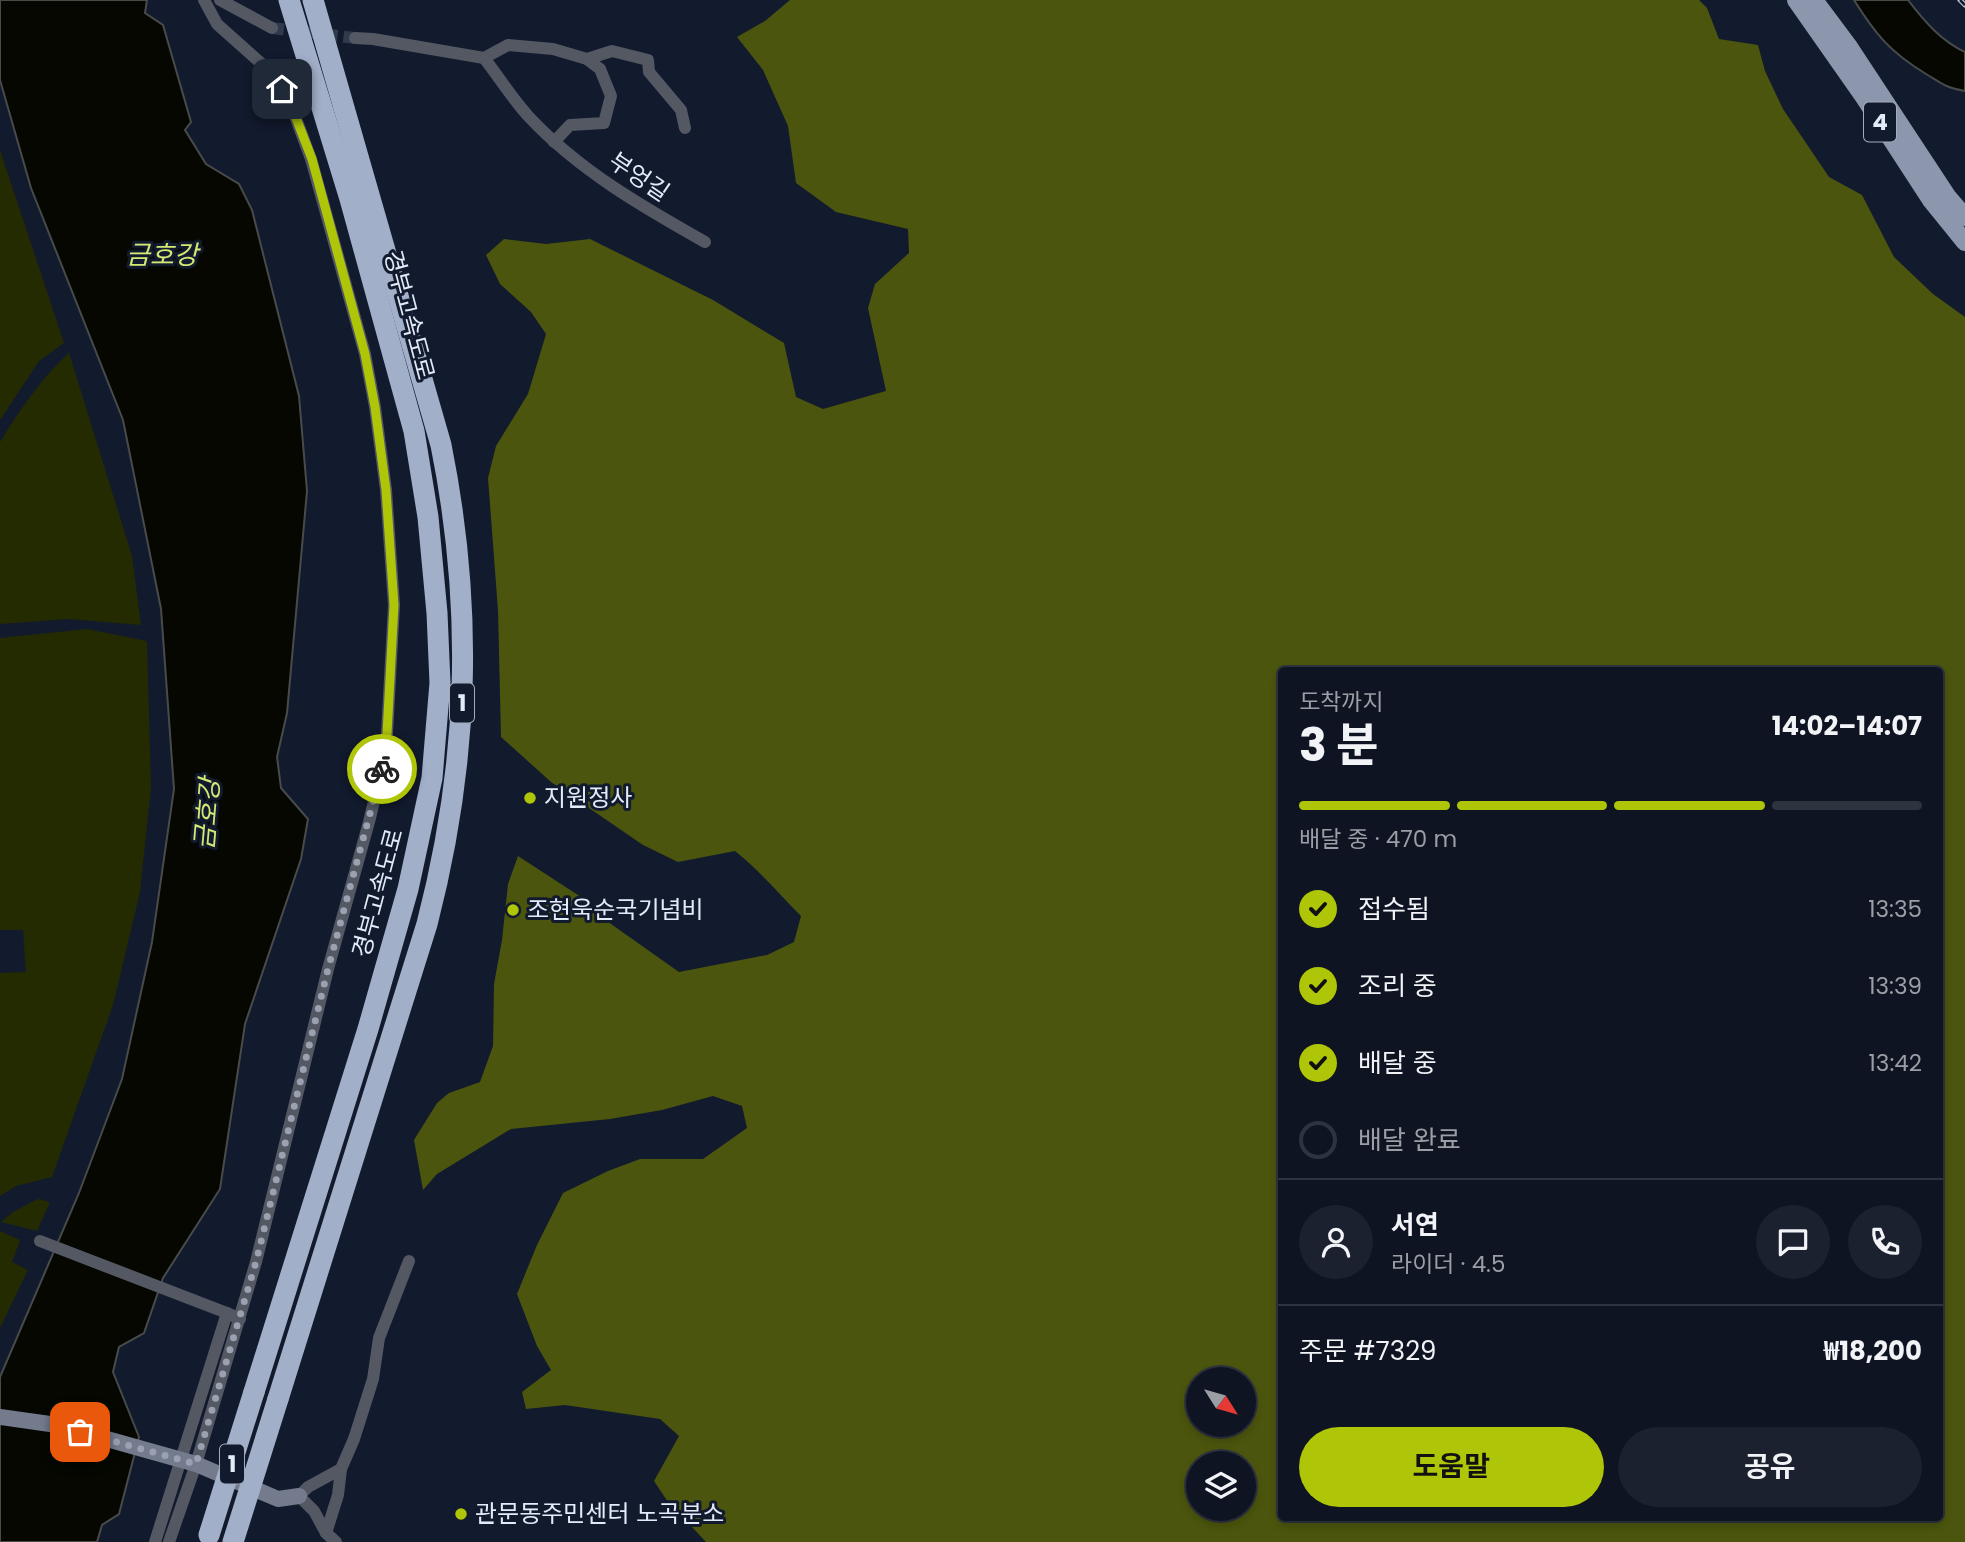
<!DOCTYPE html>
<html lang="ko">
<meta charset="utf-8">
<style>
:root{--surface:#0e1422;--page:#1c212f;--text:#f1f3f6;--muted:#9b9ea5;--line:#2e3340;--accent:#aec508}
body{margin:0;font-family:Poppins,"Noto Sans KR",sans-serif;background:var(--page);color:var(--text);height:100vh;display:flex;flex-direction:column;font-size:26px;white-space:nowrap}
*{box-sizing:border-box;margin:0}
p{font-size:23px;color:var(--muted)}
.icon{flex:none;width:38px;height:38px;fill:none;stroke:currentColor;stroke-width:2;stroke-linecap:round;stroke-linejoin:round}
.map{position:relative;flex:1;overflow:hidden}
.details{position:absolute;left:1278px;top:667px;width:665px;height:854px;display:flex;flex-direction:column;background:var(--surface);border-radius:7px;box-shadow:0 4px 10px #0003,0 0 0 2px var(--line)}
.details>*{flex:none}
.needle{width:46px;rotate:127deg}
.controls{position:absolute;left:1186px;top:1367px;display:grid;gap:14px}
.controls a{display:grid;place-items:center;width:70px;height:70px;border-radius:50%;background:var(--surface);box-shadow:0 4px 10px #0003,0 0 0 2px var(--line);font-size:35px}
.pin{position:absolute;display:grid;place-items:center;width:60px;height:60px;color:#fff;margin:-30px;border-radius:14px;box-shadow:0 4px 10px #0006}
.courier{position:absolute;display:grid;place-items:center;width:70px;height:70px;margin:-35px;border:5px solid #aec508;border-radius:50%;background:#fff;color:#222;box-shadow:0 2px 9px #0007}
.head em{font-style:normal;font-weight:700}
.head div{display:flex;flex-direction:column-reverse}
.head{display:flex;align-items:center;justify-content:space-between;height:119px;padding:0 21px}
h1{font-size:46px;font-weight:700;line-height:52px}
.bar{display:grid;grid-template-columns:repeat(4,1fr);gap:10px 7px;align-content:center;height:84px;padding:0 21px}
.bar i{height:9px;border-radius:5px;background:var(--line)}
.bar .current{background:var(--accent)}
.bar p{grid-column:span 4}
.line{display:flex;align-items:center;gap:18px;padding:0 21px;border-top:2px solid var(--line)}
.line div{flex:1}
.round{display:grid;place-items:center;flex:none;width:74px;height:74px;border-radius:37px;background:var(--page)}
ol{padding:0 21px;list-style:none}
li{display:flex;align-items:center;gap:21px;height:77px}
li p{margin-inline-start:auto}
li .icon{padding:7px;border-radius:50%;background:var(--accent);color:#111;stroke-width:4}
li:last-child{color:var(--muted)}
li i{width:38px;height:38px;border:4px solid var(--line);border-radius:50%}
.action{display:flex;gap:14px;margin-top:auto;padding:14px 21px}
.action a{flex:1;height:80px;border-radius:42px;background:var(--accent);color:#111;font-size:28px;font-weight:700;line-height:80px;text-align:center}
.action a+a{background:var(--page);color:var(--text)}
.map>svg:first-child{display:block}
.green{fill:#252b00}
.forest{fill:#4b550d;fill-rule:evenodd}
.water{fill:#050700;stroke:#484b4a;stroke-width:2}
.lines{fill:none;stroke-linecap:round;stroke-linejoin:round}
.street-tunnel{stroke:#31394c;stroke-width:12;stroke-dasharray:12 6;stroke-linecap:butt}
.street{stroke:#535863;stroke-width:12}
.secondary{stroke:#737b8c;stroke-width:16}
.primary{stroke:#8c96ac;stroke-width:18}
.highway{stroke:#a2afc9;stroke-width:21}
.rail-casing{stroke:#bbc3d2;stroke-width:5}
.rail{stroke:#121a2e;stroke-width:2.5;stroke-dasharray:8;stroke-linecap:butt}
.secondary-bridge{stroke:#737b8c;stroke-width:16}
.highway-bridge{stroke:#a2afc9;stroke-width:21}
.done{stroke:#9aa1b1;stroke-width:7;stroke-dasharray:0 12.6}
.route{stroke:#aec508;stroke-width:9}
.poi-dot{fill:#aec508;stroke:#121a2e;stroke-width:2.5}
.labels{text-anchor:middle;stroke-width:6;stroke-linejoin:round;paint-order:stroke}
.shield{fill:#121a2e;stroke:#a4acbb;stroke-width:2}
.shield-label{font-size:23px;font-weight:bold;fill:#e3eaf8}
.street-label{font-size:24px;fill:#e3eaf8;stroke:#121a2e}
.poi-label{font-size:24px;fill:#e3eaf8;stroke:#121a2e;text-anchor:start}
.water-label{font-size:26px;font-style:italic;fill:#d4e973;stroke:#121a2e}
</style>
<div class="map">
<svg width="1965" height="1542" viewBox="0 0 1965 1542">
<rect width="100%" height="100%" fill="#121a2e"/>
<g class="green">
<path d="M0,150L64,343L39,361L0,420Z"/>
<path d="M69,353L132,556L141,625L68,619L0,624V442C19,411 42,377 69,353Z"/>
<path d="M87,629L147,641L151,788L140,892L113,1005L52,1177L16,1186L0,1196V973L26,972L23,930H0V638Z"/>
<path d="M38,1199L50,1202L37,1231L1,1222L13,1212Z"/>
<path d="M0,1231L20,1240L12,1262L28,1270L0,1328Z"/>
</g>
<path class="forest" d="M790,0H1699L1707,8L1719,39L1758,45L1765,71L1783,109L1829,177L1862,195L1894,257L1933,294L1965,317V1542H706L666,1499L654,1481L679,1436L660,1419L565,1405L526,1409L522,1392L551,1370L537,1346L517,1294L537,1245L563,1193L608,1171L640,1159H703L747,1128L742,1106L713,1096L662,1110L610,1119L511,1129L437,1174L423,1190L414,1140L437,1103L449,1093L480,1082L493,1046L494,984L502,940L508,884L518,856L581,897L611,924L679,972L767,955L794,942L801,916C779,894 759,870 735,851L678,862L643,845L551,782L501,737L498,610L488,478L496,446L528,394L546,334L531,312L500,284L486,255L504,239L546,244L590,239L713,300L784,343L796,397L823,409L886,391L868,308L875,284L909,253L908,229L836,212L796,183L788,126L763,70L737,37L765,21ZM1281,670H1939V1517H1281ZM1199,1379H1244V1424H1199ZM1199,1463H1244V1508H1199Z"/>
<g class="water">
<path d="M0,0H147L145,13L163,25L191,122L185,130L206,164L239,184L252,210L299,396L307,491L287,713L277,757L281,788L308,819L301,859L245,1024L220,1189L163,1278L144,1333L119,1347L113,1372L139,1437L119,1514L102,1525L97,1542H0V1377L79,1193L122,1079L152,942L174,789L161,609L123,420L31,188L0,80Z"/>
<path d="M1854,0H1908C1924,21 1941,41 1965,52V91C1944,87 1943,84 1926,74C1890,52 1876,35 1854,0Z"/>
</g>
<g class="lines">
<path class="street-tunnel" d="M272,28L355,38"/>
<g class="street">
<path d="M220,0L272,28"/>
<path d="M355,38L373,39L484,58L508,45L553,49L587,59L612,51L648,60L649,72L681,110L685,128"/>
<path d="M484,58C499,77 513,100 530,118C580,171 643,207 705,242"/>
<path d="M554,142L570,125L604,123L611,96L600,69L587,59"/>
<path d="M40,1241L227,1313"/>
<path d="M326,1533L338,1495L341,1469"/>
<path d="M155,1542L227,1313L240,1319"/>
<path d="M169,1542L196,1464L256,1262L328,969L369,822L386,752L394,605L386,490L375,407L365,354L311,159L291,105L273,74L217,24L204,0"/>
<path d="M336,1542L326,1533L314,1511L299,1496L308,1487L341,1469L354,1439L373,1379L379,1338L409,1261"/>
</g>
<path class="secondary" d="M196,1464L278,1499L299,1496"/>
<g class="primary">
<path d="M1796,0L1864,97L1931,200L1965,242"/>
<path d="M1814,0L1849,47L1947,196L1965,217"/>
</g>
<g class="highway">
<path d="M254,1392L368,1029L408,889L432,778L440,683L437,613L428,517L414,431L350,199L289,0"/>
<path d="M278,1399L427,924C469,762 474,609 441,445L313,0"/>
</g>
<defs>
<path id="rail" d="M1960,0L1965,5"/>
</defs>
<use href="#rail" class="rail-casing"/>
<use href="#rail" class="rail"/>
<path class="secondary-bridge" d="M0,1417L57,1425L196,1464"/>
<g class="highway-bridge">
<path d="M209,1535L254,1392"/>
<path d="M233,1542L278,1399"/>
</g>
</g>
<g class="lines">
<path class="done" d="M80,1432L196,1464L256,1262L328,969L382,769"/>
<path class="route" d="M282,89L291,105L312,159L365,354L375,407L386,490L394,605L386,752L382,769"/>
</g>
<g class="poi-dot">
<circle cx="530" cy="798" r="7"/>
<circle cx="513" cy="910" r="7"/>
<circle cx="461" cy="1514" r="7"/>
</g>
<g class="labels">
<g class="shield">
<rect x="1864" y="102.5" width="32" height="39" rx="5"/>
<rect x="450" y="683.5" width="24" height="39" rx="5"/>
<rect x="220" y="1444.5" width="24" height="39" rx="5"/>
</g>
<g class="shield-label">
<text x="1880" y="130">4</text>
<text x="462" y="711">1</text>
<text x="232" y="1472">1</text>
</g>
<g class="street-label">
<text transform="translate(639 177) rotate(34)" y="8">부엉길</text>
<text transform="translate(409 315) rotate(75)" y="8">경부고속도로</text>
<text transform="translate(378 893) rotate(-75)" y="8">경부고속도로</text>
</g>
<g class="poi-label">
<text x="544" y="806">지원정사</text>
<text x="527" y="918">조현욱순국기념비</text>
<text x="475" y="1522">관문동주민센터 노곡분소</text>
</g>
<g class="water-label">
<text x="162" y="264">금호강</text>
<text transform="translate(207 814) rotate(-85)" y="9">금호강</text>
</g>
</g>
</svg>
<div class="controls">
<a><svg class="needle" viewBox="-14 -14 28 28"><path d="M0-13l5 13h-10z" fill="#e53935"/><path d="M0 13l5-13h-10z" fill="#9b9ea5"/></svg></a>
<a><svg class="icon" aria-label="layers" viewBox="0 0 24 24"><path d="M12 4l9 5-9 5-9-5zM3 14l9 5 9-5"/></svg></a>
</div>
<div class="pin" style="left:80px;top:1432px;background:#ea580c"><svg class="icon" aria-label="bag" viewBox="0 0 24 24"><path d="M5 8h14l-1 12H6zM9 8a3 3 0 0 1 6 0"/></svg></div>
<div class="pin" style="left:282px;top:89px;background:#1f2937"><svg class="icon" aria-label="home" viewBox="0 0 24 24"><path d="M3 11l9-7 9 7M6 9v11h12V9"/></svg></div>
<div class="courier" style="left:382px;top:769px"><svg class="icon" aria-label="bike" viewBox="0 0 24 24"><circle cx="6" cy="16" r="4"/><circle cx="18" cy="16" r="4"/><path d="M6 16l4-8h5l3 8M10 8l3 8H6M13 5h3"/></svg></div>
<section class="details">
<div class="head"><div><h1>3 분</h1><p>도착까지</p></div><em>14:02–14:07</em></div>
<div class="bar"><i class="current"></i><i class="current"></i><i class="current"></i><i></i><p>배달 중 · 470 m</p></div>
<ol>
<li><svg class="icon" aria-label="check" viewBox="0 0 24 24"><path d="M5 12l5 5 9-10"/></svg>접수됨<p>13:35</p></li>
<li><svg class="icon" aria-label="check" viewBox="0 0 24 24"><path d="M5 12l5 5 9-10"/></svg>조리 중<p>13:39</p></li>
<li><svg class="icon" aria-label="check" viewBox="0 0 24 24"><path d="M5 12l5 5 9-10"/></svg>배달 중<p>13:42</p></li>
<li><i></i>배달 완료</li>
</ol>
<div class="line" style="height:126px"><a class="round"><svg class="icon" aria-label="person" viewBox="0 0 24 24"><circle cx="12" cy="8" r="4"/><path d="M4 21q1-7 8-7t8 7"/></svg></a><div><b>서연</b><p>라이더 · 4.5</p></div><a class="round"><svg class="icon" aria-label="chat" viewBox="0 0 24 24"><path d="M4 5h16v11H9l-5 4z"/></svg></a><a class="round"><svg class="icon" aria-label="phone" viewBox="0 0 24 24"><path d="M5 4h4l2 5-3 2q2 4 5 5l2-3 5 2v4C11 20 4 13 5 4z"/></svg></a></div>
<div class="line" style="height:91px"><div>주문 #7329</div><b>₩18,200</b></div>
<div class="action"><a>도움말</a><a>공유</a></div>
</section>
</div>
